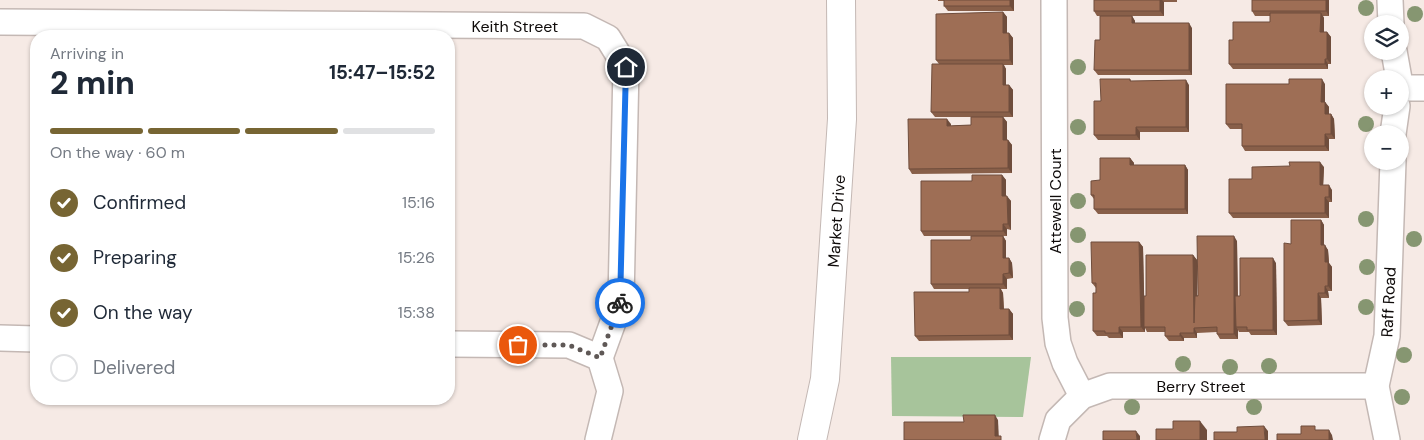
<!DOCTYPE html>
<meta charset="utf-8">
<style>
:root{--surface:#fff;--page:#f2f2f3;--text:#1f2937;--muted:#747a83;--line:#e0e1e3;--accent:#776533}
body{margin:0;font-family:"DM Sans",sans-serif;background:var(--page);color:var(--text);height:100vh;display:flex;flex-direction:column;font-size:19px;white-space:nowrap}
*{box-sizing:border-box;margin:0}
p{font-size:16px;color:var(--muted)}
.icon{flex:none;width:28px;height:28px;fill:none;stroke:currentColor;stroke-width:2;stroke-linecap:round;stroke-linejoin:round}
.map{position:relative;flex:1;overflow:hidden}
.side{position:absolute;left:30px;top:30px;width:425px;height:375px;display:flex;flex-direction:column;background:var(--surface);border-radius:20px;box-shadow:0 1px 4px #0004}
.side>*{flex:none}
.fabs{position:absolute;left:1364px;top:15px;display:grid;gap:10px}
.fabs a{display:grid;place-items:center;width:45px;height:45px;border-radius:50%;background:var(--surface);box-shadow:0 1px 4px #0004;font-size:25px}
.pin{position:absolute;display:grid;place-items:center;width:42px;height:42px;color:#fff;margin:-21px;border:2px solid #fff;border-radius:50%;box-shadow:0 1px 5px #0007}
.courier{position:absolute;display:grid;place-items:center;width:50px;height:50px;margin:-25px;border:4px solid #1a73e8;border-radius:50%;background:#fff;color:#222;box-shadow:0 1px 6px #0007}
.headline em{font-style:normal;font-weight:800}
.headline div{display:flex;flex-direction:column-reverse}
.headline{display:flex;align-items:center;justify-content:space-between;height:85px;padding:0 20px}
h1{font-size:32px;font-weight:800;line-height:38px}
.bar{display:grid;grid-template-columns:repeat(4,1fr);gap:8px 5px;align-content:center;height:60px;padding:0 20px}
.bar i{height:6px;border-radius:4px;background:var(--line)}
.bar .active{background:var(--accent)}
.bar p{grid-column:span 4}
ol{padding:0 20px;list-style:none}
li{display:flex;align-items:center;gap:15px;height:55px}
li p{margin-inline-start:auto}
li .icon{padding:5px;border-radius:50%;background:var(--accent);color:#fff;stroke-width:4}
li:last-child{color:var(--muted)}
li i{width:28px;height:28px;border:2px solid var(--line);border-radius:50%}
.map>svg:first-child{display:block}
.green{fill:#a7c49b}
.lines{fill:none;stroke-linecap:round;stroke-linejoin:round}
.minor-casing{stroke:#c4b8b4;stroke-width:28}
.tertiary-casing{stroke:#c4b8b4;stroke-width:30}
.minor{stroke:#fff;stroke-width:25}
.tertiary{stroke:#fff;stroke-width:28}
.tree{fill:#869671}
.wall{fill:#885f49}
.shaded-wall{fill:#6f4d3c}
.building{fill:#9e6e55;stroke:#6f4d3c}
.done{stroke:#5f5856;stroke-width:5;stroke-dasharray:0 9}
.route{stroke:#1a73e8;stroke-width:6}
.labels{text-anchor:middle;stroke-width:4;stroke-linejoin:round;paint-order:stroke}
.street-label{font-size:16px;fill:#0e0a09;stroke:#fff}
</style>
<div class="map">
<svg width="1424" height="440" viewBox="0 0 1424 440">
<rect width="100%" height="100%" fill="#f6eae5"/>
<path class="green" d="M891,357H1031L1023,417L892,416Z"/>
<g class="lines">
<defs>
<g id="minor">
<path d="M1054,0L1055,318L1058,343L1065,363L1082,396"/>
<path d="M1390,0L1391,24"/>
<path d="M0,22L584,26L608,38L626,67L621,300L600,358"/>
<path d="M1394,51L1399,79"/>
<path d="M1401,88H1424"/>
<path d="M1393,134L1397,106"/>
<path d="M0,338L36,339"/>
<path d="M449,344L569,345L600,358L610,391L598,440"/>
<path d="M1052,440L1058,420L1082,396L1110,386H1376"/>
<path d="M1387,440L1376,386L1387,336L1393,161"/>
</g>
<path id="tertiary" d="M812,440L825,379L842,119L841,0"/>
</defs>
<use href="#minor" class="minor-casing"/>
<use href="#tertiary" class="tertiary-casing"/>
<use href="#minor" class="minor"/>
<use href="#tertiary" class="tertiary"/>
</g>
<g class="tree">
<circle cx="1366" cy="8" r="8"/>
<circle cx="1415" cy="14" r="8"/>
<circle cx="1078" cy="67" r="8"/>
<circle cx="1366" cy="124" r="8"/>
<circle cx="1078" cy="127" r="8"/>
<circle cx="1078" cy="201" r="8"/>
<circle cx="1366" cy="219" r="8"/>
<circle cx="1078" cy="235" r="8"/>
<circle cx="1414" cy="239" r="8"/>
<circle cx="1367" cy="267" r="8"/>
<circle cx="1078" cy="269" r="8"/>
<circle cx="1366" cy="307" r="8"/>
<circle cx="1077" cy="309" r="8"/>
<circle cx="1404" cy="355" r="8"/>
<circle cx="1183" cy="364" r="8"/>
<circle cx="1269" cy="366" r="8"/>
<circle cx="1230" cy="367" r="8"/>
<circle cx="1402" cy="397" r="8"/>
<circle cx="1132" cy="407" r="8"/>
<circle cx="1254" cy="407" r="8"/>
</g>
<g class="wall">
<path d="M938,0H1014V11H948L944,6V1H938Z"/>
<path d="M1094,0H1177V2H1164V16H1132L1135,21V23L1192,28V75H1098L1094,70L1100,40V16H1097L1094,11Z"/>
<path d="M1329,0V16H1323L1324,18V32H1327L1331,37V64H1328V69H1233L1229,64L1233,40L1270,22V16H1255L1252,11Z"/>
<path d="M1003,12L1007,17V33H1009L1013,38V65H1004L1006,69V85H1009L1013,90V117H1003L1007,122V140H1008L1012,145V173L912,174L909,169L951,124V126L971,125V117H935L931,112L939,64L936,60Z"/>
<path d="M1130,79L1131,81L1189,85V132H1140V140H1098L1094,135L1101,101Z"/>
<path d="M1325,84V102L1329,107V114H1331L1334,119L1335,139H1329V151H1245L1242,146V129H1230L1226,124Z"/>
<path d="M1130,158L1134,163V165H1185L1188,170V214H1098L1094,209V199L1091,195L1100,180Z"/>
<path d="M1324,167L1323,185L1332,190V202H1329V218H1233L1229,213L1252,179Z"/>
<path d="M1002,175L1006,180V196L1011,201V230L1007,229V236H924L921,231L972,181Z"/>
<path d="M1321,220L1324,225V245L1328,250L1329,263L1332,267V291H1328L1329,298H1321L1322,325L1288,326L1284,321L1291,244Z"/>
<path d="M1003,236L1006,241V258H1009L1012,263L1013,278L1007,279V289H1001L1003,293L1004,309H1009L1013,314V340L919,341L915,336L969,292V289H934L931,284L971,240Z"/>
<path d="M1237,241L1238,296H1240L1276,263L1277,335H1251L1249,332H1239L1238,330V339H1220L1217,334V332L1197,333V338H1184V341H1169L1165,336V332H1147L1145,328V332H1123V338H1109L1107,336H1097L1093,331L1096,288L1092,283L1139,242L1143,247L1144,300L1146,296L1193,255L1197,260V296Z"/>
</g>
<g class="shaded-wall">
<path d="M1010,0H1014V11L1010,6Z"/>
<path d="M1160,0H1162L1164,2V16L1160,11Z"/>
<path d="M1326,0H1329V16L1326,11Z"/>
<path d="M1003,12L1007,17V38L1003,33Z"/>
<path d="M1321,13L1324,18V37L1320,32Z"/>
<path d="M1132,16L1135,21V28L1132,23Z"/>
<path d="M1189,23L1192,28V75L1189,70Z"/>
<path d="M1327,32L1331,37V64L1327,59Z"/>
<path d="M1009,33L1013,38V65L1010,60Z"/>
<path d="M1325,59L1328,64V69L1325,64Z"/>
<path d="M1003,64L1006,69V90L1003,85Z"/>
<path d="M1322,79L1325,84V107L1321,102Z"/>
<path d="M1186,80L1189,85V132L1186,127Z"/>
<path d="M1009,85L1013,90V117L1009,112Z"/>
<path d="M1325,102L1329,107V119L1325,114Z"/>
<path d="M1331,114L1334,119L1335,139L1331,134Z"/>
<path d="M1003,117L1007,122V145L1003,140Z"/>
<path d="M947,119L951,124V131L947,126Z"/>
<path d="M1136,127L1140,132V140L1136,135Z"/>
<path d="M1325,134L1329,139V151L1325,146Z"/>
<path d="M1008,140L1012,145V173L1008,168Z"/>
<path d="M1130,158L1134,163V170L1130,165Z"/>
<path d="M1320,162L1324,167L1323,190L1320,185Z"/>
<path d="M1185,165L1188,170V214L1185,209Z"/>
<path d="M1002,175L1006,180V201L1002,196Z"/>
<path d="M1329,185L1332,190V202L1329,197Z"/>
<path d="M1007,196L1011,201V230L1008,224Z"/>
<path d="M1325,197L1329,202V218L1325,213Z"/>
<path d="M1321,220L1324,225V250L1321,245Z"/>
<path d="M1003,224L1007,229V236L1003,231Z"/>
<path d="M1003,236L1006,241V263L1003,258Z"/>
<path d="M1234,236L1237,241L1238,327H1236L1238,330V339L1234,334Z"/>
<path d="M1139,242L1143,247L1145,332L1141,327Z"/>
<path d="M1325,245L1328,250L1329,263L1332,267V291L1328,286L1325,262Z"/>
<path d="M1193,255L1197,260V328L1194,323Z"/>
<path d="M1009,258L1012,263L1013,278L1009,273Z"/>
<path d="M1273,258L1276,263L1277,335L1273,330Z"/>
<path d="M1003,274L1007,279V289L1003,284Z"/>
<path d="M1325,286L1328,291L1329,298L1325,293Z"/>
<path d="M1000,288L1003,293L1004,314L1000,309Z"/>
<path d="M1318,293L1321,298L1322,325L1318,320Z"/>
<path d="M1009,309L1013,314V340L1009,335Z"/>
<path d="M1119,327L1123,332V338L1119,333Z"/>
<path d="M1194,328L1197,333V338L1194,333Z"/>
<path d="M1180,333L1184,338V341L1180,336Z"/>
<path d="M995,415L998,420L999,440L995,436Z"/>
<path d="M1200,421L1207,430V440H1200Z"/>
<path d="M1264,426L1268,431V440H1265Z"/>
<path d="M1329,430L1332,435L1333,440H1329Z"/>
<path d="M1136,431L1140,436V440H1137Z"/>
</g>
<g class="building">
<rect x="944" y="0" width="66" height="6"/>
<rect x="1094" y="0" width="66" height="11"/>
<rect x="1252" y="0" width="74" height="11"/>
<path d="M1003,12V33H1009L1010,60H936V14Z"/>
<path d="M1270,13H1321L1320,32H1327V59H1325V64H1229V40H1233V22H1270Z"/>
<path d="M1100,16H1132V23H1189V70H1094L1095,40H1100Z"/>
<path d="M932,64H1003V85H1009V112H931Z"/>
<path d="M1100,79H1130V81L1186,80V127H1136V135H1094V101H1101Z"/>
<path d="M1289,79H1322L1321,102H1325V114H1331V134H1325V146H1242V124H1226V84H1289Z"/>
<path d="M971,117H1003V140H1008V168L909,169L908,119H947V126L971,125Z"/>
<path d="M1100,158H1130V165H1185V209H1094V195H1091V181L1100,180Z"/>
<path d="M1289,162H1320V185H1329V197H1325V213H1229V179H1252V167L1290,166Z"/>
<path d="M972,175H1002V196H1007L1008,224H1003V231H921V181H972Z"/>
<path d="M1291,220H1321V245H1325V262H1328V286H1325V293H1318V320L1284,321V243L1291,244Z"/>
<path d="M971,236H1003V258H1009V273L1003,274V284H931V240H971Z"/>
<path d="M1197,236H1234V334H1217V327L1194,328V333H1180V336H1165V327H1144V296H1146V255H1193L1194,323L1195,296H1198Z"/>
<path d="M1091,242H1139L1141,327H1119V333H1105V331H1093V293H1096V283H1092Z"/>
<path d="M1240,258H1273V330H1247V327H1236L1235,296H1240Z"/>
<path d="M969,288H1000V309H1009V335L915,336L914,292H969Z"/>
<path d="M963,415H995V436H1001V440H904V422H964Z"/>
<path d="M1173,421H1200V440H1156V429H1173Z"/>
<path d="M1264,426L1265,440H1214V432H1237V427Z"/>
<path d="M1301,426H1315V430H1329V440H1277V434H1301Z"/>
<path d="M1103,431H1136L1137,440H1103Z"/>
</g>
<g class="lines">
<path class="done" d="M518,345H569L600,358L620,303"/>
<path class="route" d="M620,303L626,67"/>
</g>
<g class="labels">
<g class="street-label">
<text x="515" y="32">Keith Street</text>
<text transform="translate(1055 201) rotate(-90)" y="6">Attewell Court</text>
<text transform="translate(836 221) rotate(-86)" y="6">Market Drive</text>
<text transform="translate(1388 302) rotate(-87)" y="6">Raff Road</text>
<text x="1201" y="392">Berry Street</text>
</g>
</g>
</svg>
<div class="fabs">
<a><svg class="icon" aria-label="layers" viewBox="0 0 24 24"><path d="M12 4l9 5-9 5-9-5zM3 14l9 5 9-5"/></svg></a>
<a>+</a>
<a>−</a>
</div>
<div class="pin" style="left:518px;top:345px;background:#ea580c"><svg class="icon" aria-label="bag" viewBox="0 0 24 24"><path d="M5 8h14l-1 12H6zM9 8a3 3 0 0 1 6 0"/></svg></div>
<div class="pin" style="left:626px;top:67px;background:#1f2937"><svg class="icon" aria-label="home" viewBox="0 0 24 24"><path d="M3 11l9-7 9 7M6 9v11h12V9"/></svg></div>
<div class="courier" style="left:620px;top:303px"><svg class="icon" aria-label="bike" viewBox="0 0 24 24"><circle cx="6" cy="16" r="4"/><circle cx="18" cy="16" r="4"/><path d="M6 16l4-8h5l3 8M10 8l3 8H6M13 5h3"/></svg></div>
<section class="side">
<div class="headline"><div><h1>2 min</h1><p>Arriving in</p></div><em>15:47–15:52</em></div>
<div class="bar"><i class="active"></i><i class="active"></i><i class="active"></i><i></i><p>On the way · 60 m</p></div>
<ol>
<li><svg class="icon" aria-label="check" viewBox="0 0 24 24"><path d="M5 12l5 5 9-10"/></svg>Confirmed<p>15:16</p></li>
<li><svg class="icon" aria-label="check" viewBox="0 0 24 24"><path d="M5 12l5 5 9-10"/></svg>Preparing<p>15:26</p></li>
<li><svg class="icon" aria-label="check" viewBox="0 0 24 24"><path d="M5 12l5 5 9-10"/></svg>On the way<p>15:38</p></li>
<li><i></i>Delivered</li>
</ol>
</section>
</div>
